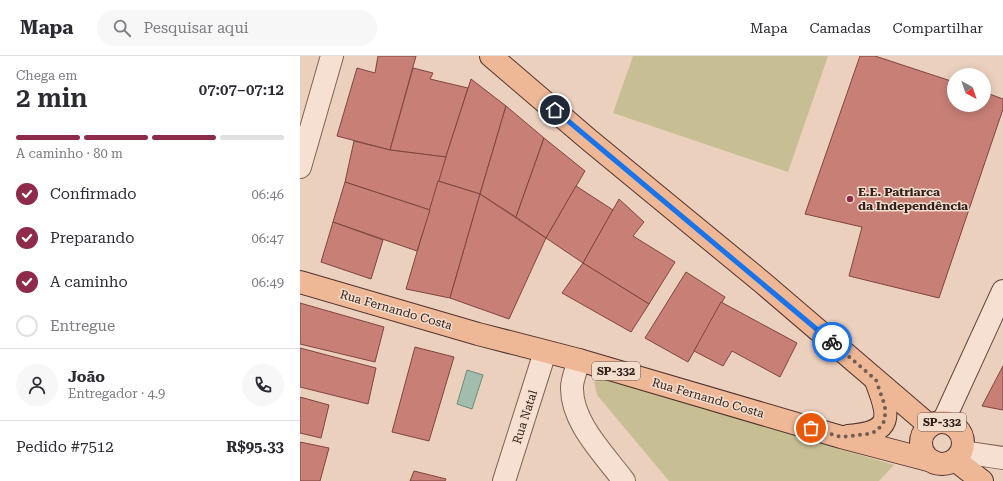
<!DOCTYPE html>
<html lang="pt">
<meta charset="utf-8">
<style>
:root{--surface:#fff;--page:#f7f7f7;--text:#2b2b33;--muted:#7c7c81;--line:#e1e1e2;--accent:#8e2b4a}
body{margin:0;font-family:"Roboto Serif",serif;background:var(--page);color:var(--text);height:100vh;display:flex;flex-direction:column;font-size:15px;white-space:nowrap}
*{box-sizing:border-box;margin:0}
p{font-size:13px;color:var(--muted)}
.icon{flex:none;width:22px;height:22px;fill:none;stroke:currentColor;stroke-width:2;stroke-linecap:round;stroke-linejoin:round}
.map{position:relative;flex:1;overflow:hidden}
.details{display:flex;flex-direction:column;background:var(--surface);width:300px}
.details>*{flex:none}
.needle{width:26px;rotate:140deg}
.fabs{position:absolute;left:647px;top:12px;display:grid;gap:8px}
.fabs a{display:grid;place-items:center;width:44px;height:44px;border-radius:50%;background:var(--surface);box-shadow:0 2px 10px #0003;font-size:20px}
.pin{position:absolute;display:grid;place-items:center;width:34px;height:34px;color:#fff;margin:-17px;border:2px solid #fff;border-radius:50%;box-shadow:0 1px 4px #0007}
.courier{position:absolute;display:grid;place-items:center;width:40px;height:40px;margin:-20px;border:3px solid #1a73e8;border-radius:50%;background:#fff;color:#222;box-shadow:0 1px 5px #0007}
.summary em{font-style:normal;font-weight:600}
.summary div{display:flex;flex-direction:column-reverse}
.summary{display:flex;align-items:center;justify-content:space-between;height:68px;padding:0 16px}
h1{font-size:26px;font-weight:600;line-height:30px}
.bar{display:grid;grid-template-columns:repeat(4,1fr);gap:6px 4px;align-content:center;height:48px;padding:0 16px}
.bar i{height:5px;border-radius:3px;background:var(--line)}
.bar .selected{background:var(--accent)}
.bar p{grid-column:span 4}
.line{display:flex;align-items:center;gap:10px;padding:0 16px;border-top:1px solid var(--line)}
.line div{flex:1}
.round{display:grid;place-items:center;flex:none;width:42px;height:42px;border-radius:21px;background:var(--page)}
ol{padding:0 16px;list-style:none}
li{display:flex;align-items:center;gap:12px;height:44px}
li p{margin-inline-start:auto}
li .icon{padding:4px;border-radius:50%;background:var(--accent);color:#fff;stroke-width:4}
li:last-child{color:var(--muted)}
li i{width:22px;height:22px;border:2px solid var(--line);border-radius:50%}
header{display:flex;align-items:center;gap:24px;box-sizing:border-box;height:56px;padding:0 20px;background:var(--surface);border-bottom:1px solid var(--line)}
header strong{font-size:19px}
nav{display:flex;gap:22px;margin-inline-start:auto;font-size:14px}
.search{width:280px;height:36px;background:var(--page);display:flex;align-items:center;gap:10px;box-sizing:border-box;padding:0 14px;border-radius:22px;color:var(--muted);font-size:15px}
main{display:flex;flex:1;min-height:0}
.map>svg:first-child{display:block}
.green{fill:#c8be93}
.water{fill:#a2bdad;stroke:#6a8a78}
.building{fill:#c77f76;stroke:#80453f}
.lines{fill:none;stroke-linecap:round;stroke-linejoin:round}
.minor-casing{stroke:#826258;stroke-width:24}
.secondary-casing{stroke:#64443b;stroke-width:24}
.primary-casing{stroke:#50322d;stroke-width:24}
.minor{stroke:#f6e0d1;stroke-width:22}
.secondary{stroke:#f6e0d1;stroke-width:22}
.primary{stroke:#eeb897;stroke-width:22}
.done{stroke:#735e55;stroke-width:4;stroke-dasharray:0 7.2}
.route{stroke:#1a73e8;stroke-width:5}
.poi-dot{fill:#8e2b4a;stroke:#f3ddcd;stroke-width:1.5}
.labels{text-anchor:middle;stroke-width:3;stroke-linejoin:round;paint-order:stroke}
.shield{fill:#f3ddcd;stroke:#6c5951;stroke-width:1}
.shield-label{font-size:11px;font-weight:bold;fill:#32201c}
.poi-label{font-size:12px;font-weight:bold;fill:#32201c;stroke:#f3ddcd;text-anchor:start}
.street-label{font-size:12px;fill:#32201c;stroke:#f3ddcd}
</style>
<header>
<strong>Mapa</strong>
<div class="search"><svg class="icon" aria-label="search" viewBox="0 0 24 24"><circle cx="10" cy="10" r="6"/><path d="M15 15l6 6"/></svg>Pesquisar aqui</div>
<nav><a>Mapa</a><a>Camadas</a><a>Compartilhar</a></nav>
</header>
<main>
<section class="details">
<div class="summary"><div><h1>2 min</h1><p>Chega em</p></div><em>07:07–07:12</em></div>
<div class="bar"><i class="selected"></i><i class="selected"></i><i class="selected"></i><i></i><p>A caminho · 80 m</p></div>
<ol>
<li><svg class="icon" aria-label="check" viewBox="0 0 24 24"><path d="M5 12l5 5 9-10"/></svg>Confirmado<p>06:46</p></li>
<li><svg class="icon" aria-label="check" viewBox="0 0 24 24"><path d="M5 12l5 5 9-10"/></svg>Preparando<p>06:47</p></li>
<li><svg class="icon" aria-label="check" viewBox="0 0 24 24"><path d="M5 12l5 5 9-10"/></svg>A caminho<p>06:49</p></li>
<li><i></i>Entregue</li>
</ol>
<div class="line" style="height:72px"><a class="round"><svg class="icon" aria-label="person" viewBox="0 0 24 24"><circle cx="12" cy="8" r="4"/><path d="M4 21q1-7 8-7t8 7"/></svg></a><div><b>João</b><p>Entregador · 4.9</p></div><a class="round"><svg class="icon" aria-label="phone" viewBox="0 0 24 24"><path d="M5 4h4l2 5-3 2q2 4 5 5l2-3 5 2v4C11 20 4 13 5 4z"/></svg></a></div>
<div class="line" style="height:52px"><div>Pedido #7512</div><b>R$95.33</b></div>
</section>
<div class="map">
<svg width="703" height="425" viewBox="0 0 703 425">
<rect width="100%" height="100%" fill="#ebd0be"/>
<g class="green">
<path d="M333,0H528L488,116L313,57Z"/>
<path d="M302,323L314,325L594,409L579,425H369L297,339L294,326Z"/>
</g>
<path class="water" d="M167,314L183,319L172,353L157,348Z"/>
<g class="building">
<path d="M78,0H116L90,94L37,80L57,12L75,17Z"/>
<path d="M560,0H575L654,26V49H684V36L703,43V53L639,242L549,220L562,171L505,158Z"/>
<path d="M113,12L133,17L130,23L168,32L146,101L90,94Z"/>
<path d="M171,23L206,50L180,138L138,125Z"/>
<path d="M206,50L244,82L216,161L180,138Z"/>
<path d="M244,82L285,115L246,182L216,161Z"/>
<path d="M54,85L90,94L146,101L130,154L45,126Z"/>
<path d="M138,125L180,138L150,242L106,233Z"/>
<path d="M45,126L130,154L117,195L33,166Z"/>
<path d="M276,130L313,154L283,207L246,182Z"/>
<path d="M180,138L246,182L209,263L150,242Z"/>
<path d="M319,143L344,166L333,180L375,206L349,248L283,207Z"/>
<path d="M33,166L83,184L71,223L21,206Z"/>
<path d="M283,207L349,248L331,276L262,237Z"/>
<path d="M386,216L425,241L388,306L345,282Z"/>
<path d="M421,246L497,287L480,321L432,295L423,310L394,295Z"/>
<path d="M0,247L84,271L75,306L0,288Z"/>
<path d="M115,291L154,301L129,385L92,376Z"/>
<path d="M0,292L76,312L68,348L0,331Z"/>
<path d="M703,310V354L682,350Z"/>
<path d="M0,341L29,349L21,382L0,377Z"/>
<path d="M0,386L29,392L20,425H0Z"/>
<path d="M114,415L146,423L145,425H110Z"/>
</g>
<g class="lines">
<defs>
<g id="minor">
<path d="M0,111L32,0"/>
<path d="M279,304C277,313 272,323 272,331C271,366 304,398 324,425"/>
<path d="M662,396L703,402"/>
<path d="M204,425L245,296"/>
</g>
<path id="secondary" d="M643,366L703,235"/>
<g id="primary">
<path d="M191,0L288,83L463,227L630,370"/>
<path d="M0,226L178,278L279,304L541,381L632,405"/>
<circle cx="642" cy="387" r="21"/>
<path d="M548,380C594,376 590,361 576,325"/>
<path d="M655,404L682,425"/>
</g>
</defs>
<use href="#minor" class="minor-casing"/>
<use href="#secondary" class="secondary-casing"/>
<use href="#primary" class="primary-casing"/>
<use href="#minor" class="minor"/>
<use href="#secondary" class="secondary"/>
<use href="#primary" class="primary"/>
</g>
<g class="lines">
<path class="done" d="M511,372L541,381L567,378L577,375L585,364V350L576,324L532,286"/>
<path class="route" d="M255,54L532,286"/>
</g>
<circle class="poi-dot" cx="550" cy="143" r="4"/>
<g class="labels">
<g class="shield">
<rect x="292" y="306" width="48" height="18" rx="3"/>
<rect x="618" y="357" width="48" height="18" rx="3"/>
</g>
<g class="shield-label">
<text x="316" y="319">SP-332</text>
<text x="642" y="370">SP-332</text>
</g>
<g class="poi-label">
<text x="558" y="140">E.E. Patriarca<tspan x="558" dy="14">da Independência</tspan></text>
</g>
<g class="street-label">
<text transform="translate(96 254) rotate(16)" y="4">Rua Fernando Costa</text>
<text transform="translate(408 342) rotate(16)" y="4">Rua Fernando Costa</text>
<text transform="translate(225 361) rotate(-72)" y="4">Rua Natal</text>
</g>
</g>
</svg>
<div class="fabs">
<a><svg class="needle" viewBox="-14 -14 28 28"><path d="M0-13l5 13h-10z" fill="#e53935"/><path d="M0 13l5-13h-10z" fill="#7c7c81"/></svg></a>
</div>
<div class="pin" style="left:511px;top:372px;background:#ea580c"><svg class="icon" aria-label="bag" viewBox="0 0 24 24"><path d="M5 8h14l-1 12H6zM9 8a3 3 0 0 1 6 0"/></svg></div>
<div class="pin" style="left:255px;top:54px;background:#1f2937"><svg class="icon" aria-label="home" viewBox="0 0 24 24"><path d="M3 11l9-7 9 7M6 9v11h12V9"/></svg></div>
<div class="courier" style="left:532px;top:286px"><svg class="icon" aria-label="bike" viewBox="0 0 24 24"><circle cx="6" cy="16" r="4"/><circle cx="18" cy="16" r="4"/><path d="M6 16l4-8h5l3 8M10 8l3 8H6M13 5h3"/></svg></div>
</div>
</main>
